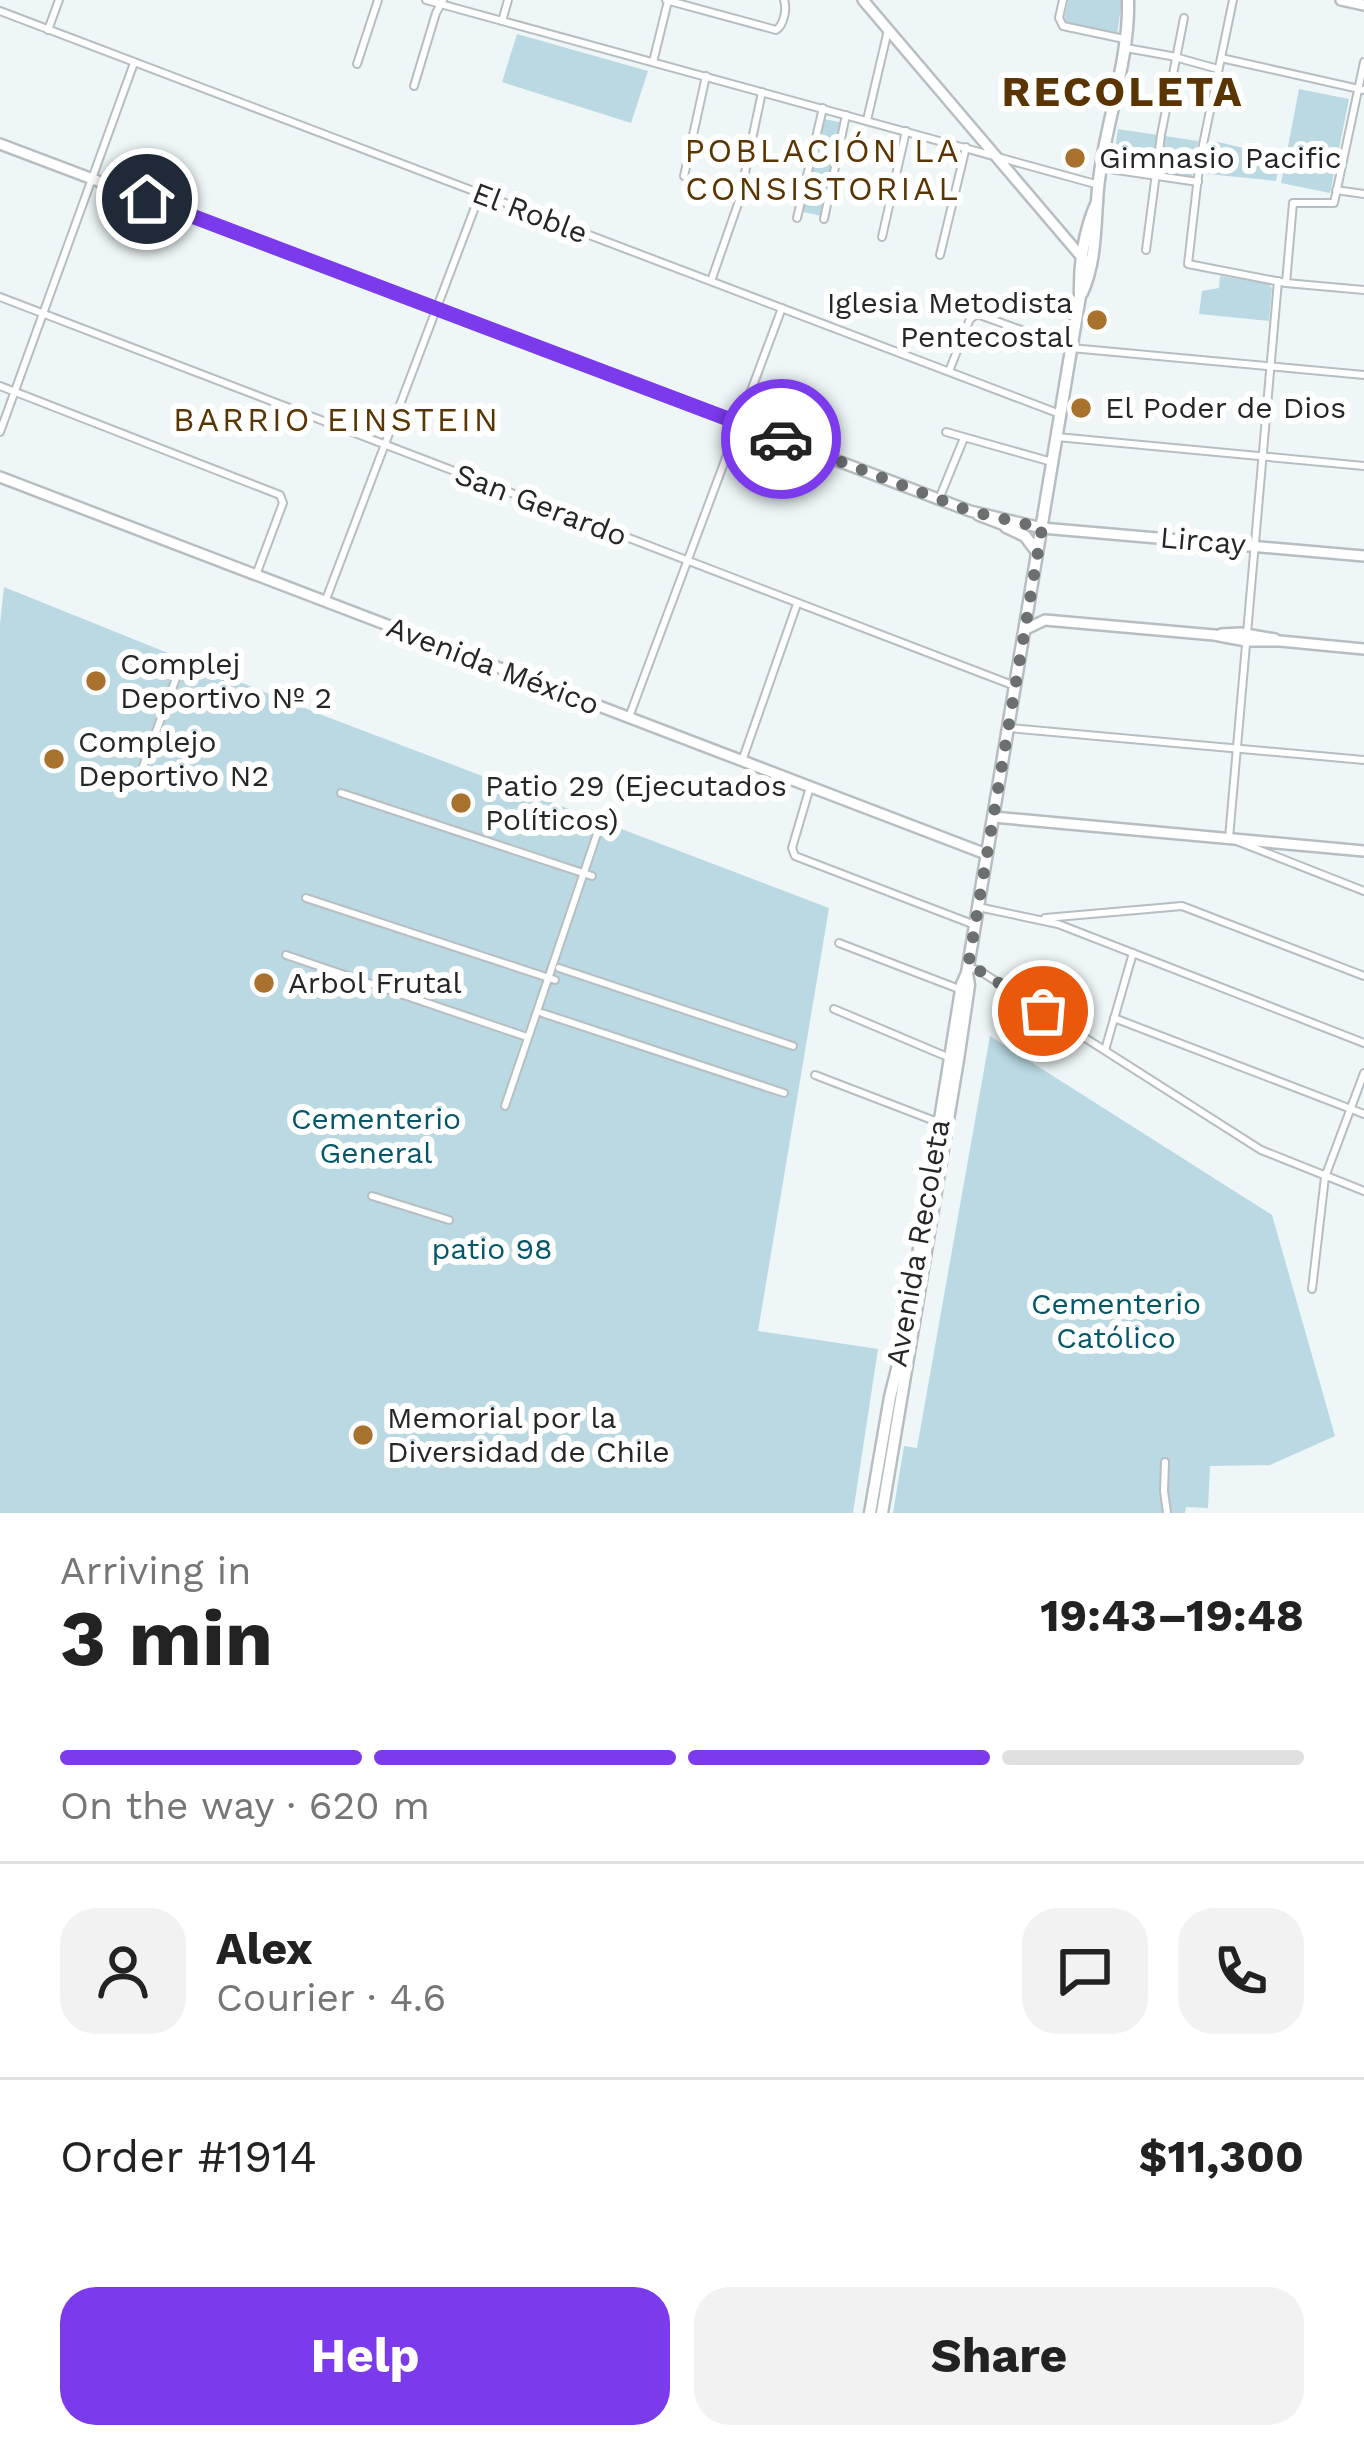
<!DOCTYPE html>
<meta charset="utf-8">
<style>
:root{--surface:#fff;--page:#f2f2f2;--text:#222;--muted:#767676;--line:#e0e0e0;--accent:#7c3aed}
body{margin:0;font-family:"Work Sans",sans-serif;background:var(--page);color:var(--text);height:100vh;display:flex;flex-direction:column;font-size:45px;white-space:nowrap}
*{box-sizing:border-box;margin:0}
p{font-size:39px;color:var(--muted)}
.icon{flex:none;width:66px;height:66px;fill:none;stroke:currentColor;stroke-width:2;stroke-linecap:round;stroke-linejoin:round}
.map{position:relative;height:1513px;overflow:hidden}
.side{display:flex;flex-direction:column;background:var(--surface);flex:1}
.side>*{flex:none}
.pin{position:absolute;display:grid;place-items:center;width:102px;height:102px;color:#fff;margin:-51px;border:6px solid #fff;border-radius:50%;box-shadow:0 3px 12px #0007}
.courier{position:absolute;display:grid;place-items:center;width:120px;height:120px;margin:-60px;border:9px solid #7c3aed;border-radius:50%;background:#fff;color:#222;box-shadow:0 3px 15px #0007}
.headline em{font-style:normal;font-weight:700}
.headline div{display:flex;flex-direction:column-reverse}
.headline{display:flex;align-items:center;justify-content:space-between;height:204px;padding:0 60px}
h1{font-size:78px;font-weight:700;line-height:90px}
.bar{display:grid;grid-template-columns:repeat(4,1fr);gap:18px 12px;align-content:center;height:144px;padding:0 60px}
.bar i{height:15px;border-radius:9px;background:var(--line)}
.bar .active{background:var(--accent)}
.bar p{grid-column:span 4}
.line{display:flex;align-items:center;gap:30px;padding:0 60px;border-top:3px solid var(--line)}
.line div{flex:1}
.round{display:grid;place-items:center;flex:none;width:126px;height:126px;border-radius:36px;background:var(--page)}
.button{display:flex;gap:24px;margin-top:auto;padding:24px 60px}
.button a{flex:1;height:138px;border-radius:36px;background:var(--accent);color:#fff;font-size:48px;font-weight:700;line-height:138px;text-align:center}
.button a+a{background:var(--page);color:var(--text)}
.map>svg:first-child{display:block}
.green{fill:#bad9e2}
.lines{fill:none;stroke-linecap:round;stroke-linejoin:round}
.street-casing{stroke:#b7bec1;stroke-width:10}
.secondary-casing{stroke:#b7bec1;stroke-width:14}
.primary-casing{stroke:#b7bec1;stroke-width:15}
.street{stroke:#fff;stroke-width:6}
.secondary{stroke:#fff;stroke-width:9}
.primary{stroke:#fff;stroke-width:10}
.done{stroke:#6b6f70;stroke-width:12;stroke-dasharray:0 21.6}
.route{stroke:#7c3aed;stroke-width:15}
.poi-dot{fill:#a9712e;stroke:#fff;stroke-width:4.5}
.labels{text-anchor:middle;stroke-width:12;stroke-linejoin:round;paint-order:stroke}
.poi-label{font-size:30px;fill:#242627;stroke:#fff;text-anchor:start}
.street-label{font-size:30px;fill:#242627;stroke:#fff}
.park-label{font-size:30px;fill:#045769;stroke:#fff}
.neighbourhood-label{font-size:33px;letter-spacing:3px;fill:#5a3501;stroke:#fff}
.district-label{font-size:42px;font-weight:bold;letter-spacing:3px;fill:#5a3501;stroke:#fff}
</style>
<div class="map">
<svg width="1364" height="1513" viewBox="0 0 1364 1513">
<rect width="100%" height="100%" fill="#eef6f8"/>
<g class="green">
<path d="M1068,0H1122L1117,35L1068,25L1064,21Z"/>
<path d="M517,34L648,71L631,123L502,82Z"/>
<path d="M1299,89L1349,99L1330,193L1281,183Z"/>
<path d="M824,119L844,123L822,216L803,212Z"/>
<path d="M1118,129L1198,141L1192,177L1112,166Z"/>
<path d="M1214,141L1281,157L1276,181L1208,174Z"/>
<path d="M1220,276L1268,284L1272,288L1269,321L1199,314L1202,291L1219,288Z"/>
<path d="M4,587L322,715L829,908L758,1331L878,1349L853,1513H0V624Z"/>
<path d="M990,1036L1272,1215L1335,1436L1270,1465L1210,1466L1208,1508L1186,1507L1185,1513H893L904,1446L917,1448Z"/>
</g>
<g class="lines">
<defs>
<g id="street">
<path d="M426,0L1099,185"/>
<path d="M666,0L776,30C784,25 787,9 784,0"/>
<path d="M1063,0L1059,18L1063,26L1124,39"/>
<path d="M1233,0L1200,159L1188,264L1286,283L1364,290"/>
<path d="M0,11L1060,414"/>
<path d="M502,21L508,0"/>
<path d="M48,30L59,0"/>
<path d="M1126,48L1171,56L1218,69"/>
<path d="M1221,58L1364,90"/>
<path d="M653,62L668,1"/>
<path d="M357,64L378,0"/>
<path d="M414,86L436,13L443,0"/>
<path d="M867,120L888,30"/>
<path d="M1103,168L1198,182"/>
<path d="M684,176L706,76"/>
<path d="M1336,190L1364,194"/>
<path d="M797,218L823,108"/>
<path d="M824,219L846,115"/>
<path d="M882,237L906,131"/>
<path d="M1146,250L1161,135L1184,18"/>
<path d="M940,255L966,147"/>
<path d="M711,281L739,201L762,92"/>
<path d="M1278,281L1229,838L1364,891"/>
<path d="M1286,283L1293,203H1334L1364,62"/>
<path d="M0,297L1015,686"/>
<path d="M949,371L970,319L977,314L1071,348L1364,375"/>
<path d="M0,386L280,495L283,503L256,575"/>
<path d="M0,432L134,63"/>
<path d="M946,432L1052,462"/>
<path d="M1057,437L1364,466"/>
<path d="M939,499L964,438"/>
<path d="M325,602L480,194"/>
<path d="M629,717L782,308"/>
<path d="M1009,728L1364,760"/>
<path d="M742,761L797,604"/>
<path d="M139,777L181,665"/>
<path d="M810,787L792,848L795,856L975,925"/>
<path d="M341,793L592,876"/>
<path d="M306,898L555,980"/>
<path d="M978,907L1058,924L1364,1043"/>
<path d="M1045,918L1182,906L1364,976"/>
<path d="M839,943L959,989"/>
<path d="M286,955L527,1037"/>
<path d="M968,967L980,971L1261,1150L1364,1191"/>
<path d="M559,968L793,1046"/>
<path d="M834,1009L950,1058"/>
<path d="M542,1013L784,1093"/>
<path d="M1114,1018L1364,1114"/>
<path d="M1105,1050L1133,953"/>
<path d="M815,1075L940,1123"/>
<path d="M505,1106L599,828"/>
<path d="M372,1196L449,1220"/>
<path d="M1312,1289L1325,1177L1364,1073"/>
<path d="M1165,1462L1164,1491L1167,1513"/>
</g>
<g id="secondary">
<path d="M863,0L1085,261"/>
<path d="M1341,0L1364,5"/>
<path d="M0,144L970,511L1042,528L1364,556"/>
<path d="M0,477L986,854"/>
<path d="M978,515L1012,528"/>
<path d="M1024,630L1045,620L1214,635L1246,641H1280L1364,649"/>
<path d="M1221,634L1240,633L1275,639"/>
<path d="M993,817L1364,851"/>
</g>
<g id="primary">
<path d="M1082,293C1095,264 1095,233 1097,202C1100,138 1130,64 1128,0"/>
<path d="M1006,527L1025,536L1037,552"/>
<path d="M870,1513L890,1397L904,1341L962,984L967,973L1080,296C1079,265 1084,230 1097,202"/>
<path d="M882,1513L958,1060L969,985L967,973"/>
</g>
</defs>
<use href="#street" class="street-casing"/>
<use href="#secondary" class="secondary-casing"/>
<use href="#primary" class="primary-casing"/>
<use href="#street" class="street"/>
<use href="#secondary" class="secondary"/>
<use href="#primary" class="primary"/>
</g>
<g class="lines">
<path class="done" d="M781,439L970,511L1042,528L968,967L980,971L1043,1011"/>
<path class="route" d="M147,199L781,439"/>
</g>
<g class="poi-dot">
<circle cx="1075" cy="158" r="12"/>
<circle cx="1097" cy="320" r="12"/>
<circle cx="1081" cy="408" r="12"/>
<circle cx="96" cy="681" r="12"/>
<circle cx="54" cy="759" r="12"/>
<circle cx="461" cy="803" r="12"/>
<circle cx="264" cy="983" r="12"/>
<circle cx="363" cy="1435" r="12"/>
</g>
<g class="labels">
<g class="poi-label">
<text x="1099" y="168">Gimnasio Pacific</text>
<text x="1073" y="313" text-anchor="end">Iglesia Metodista<tspan x="1073" dy="34">Pentecostal</tspan></text>
<text x="1105" y="418">El Poder de Dios</text>
<text x="120" y="674">Complej<tspan x="120" dy="34">Deportivo Nº 2</tspan></text>
<text x="78" y="752">Complejo<tspan x="78" dy="34">Deportivo N2</tspan></text>
<text x="485" y="796">Patio 29 (Ejecutados<tspan x="485" dy="34">Políticos)</tspan></text>
<text x="288" y="993">Arbol Frutal</text>
<text x="387" y="1428">Memorial por la<tspan x="387" dy="34">Diversidad de Chile</tspan></text>
</g>
<g class="street-label">
<text transform="translate(530 213) rotate(21)" y="10">El Roble</text>
<text transform="translate(541 505) rotate(21)" y="10">San Gerardo</text>
<text transform="translate(1203 541) rotate(5)" y="10">Lircay</text>
<text transform="translate(493 666) rotate(21)" y="10">Avenida México</text>
<text transform="translate(918 1243) rotate(-80)" y="10">Avenida Recoleta</text>
</g>
<g class="park-label">
<text x="376" y="1129">Cementerio<tspan x="376" dy="34">General</tspan></text>
<text x="492" y="1259">patio 98</text>
<text x="1116" y="1314">Cementerio<tspan x="1116" dy="34">Católico</tspan></text>
</g>
<g class="neighbourhood-label">
<text x="823" y="162">POBLACIÓN LA<tspan x="823" dy="38">CONSISTORIAL</tspan></text>
<text x="337" y="431">BARRIO EINSTEIN</text>
</g>
<g class="district-label">
<text x="1123" y="106">RECOLETA</text>
</g>
</g>
</svg>
<div class="pin" style="left:1043px;top:1011px;background:#ea580c"><svg class="icon" aria-label="bag" viewBox="0 0 24 24"><path d="M5 8h14l-1 12H6zM9 8a3 3 0 0 1 6 0"/></svg></div>
<div class="pin" style="left:147px;top:199px;background:#1f2937"><svg class="icon" aria-label="home" viewBox="0 0 24 24"><path d="M3 11l9-7 9 7M6 9v11h12V9"/></svg></div>
<div class="courier" style="left:781px;top:439px"><svg class="icon" aria-label="car" viewBox="0 0 24 24"><path d="M5 17H2v-5l4-1 3-4h7l3 4 3 1v5h-3M9 17h6M6 11h13"/><circle cx="7" cy="17" r="2"/><circle cx="17" cy="17" r="2"/></svg></div>
</div>
<section class="side">
<div class="headline"><div><h1>3 min</h1><p>Arriving in</p></div><em>19:43–19:48</em></div>
<div class="bar"><i class="active"></i><i class="active"></i><i class="active"></i><i></i><p>On the way · 620 m</p></div>
<div class="line" style="height:216px"><a class="round"><svg class="icon" aria-label="person" viewBox="0 0 24 24"><circle cx="12" cy="8" r="4"/><path d="M4 21q1-7 8-7t8 7"/></svg></a><div><b>Alex</b><p>Courier · 4.6</p></div><a class="round"><svg class="icon" aria-label="chat" viewBox="0 0 24 24"><path d="M4 5h16v11H9l-5 4z"/></svg></a><a class="round"><svg class="icon" aria-label="phone" viewBox="0 0 24 24"><path d="M5 4h4l2 5-3 2q2 4 5 5l2-3 5 2v4C11 20 4 13 5 4z"/></svg></a></div>
<div class="line" style="height:156px"><div>Order #1914</div><b>$11,300</b></div>
<div class="button"><a>Help</a><a>Share</a></div>
</section>
